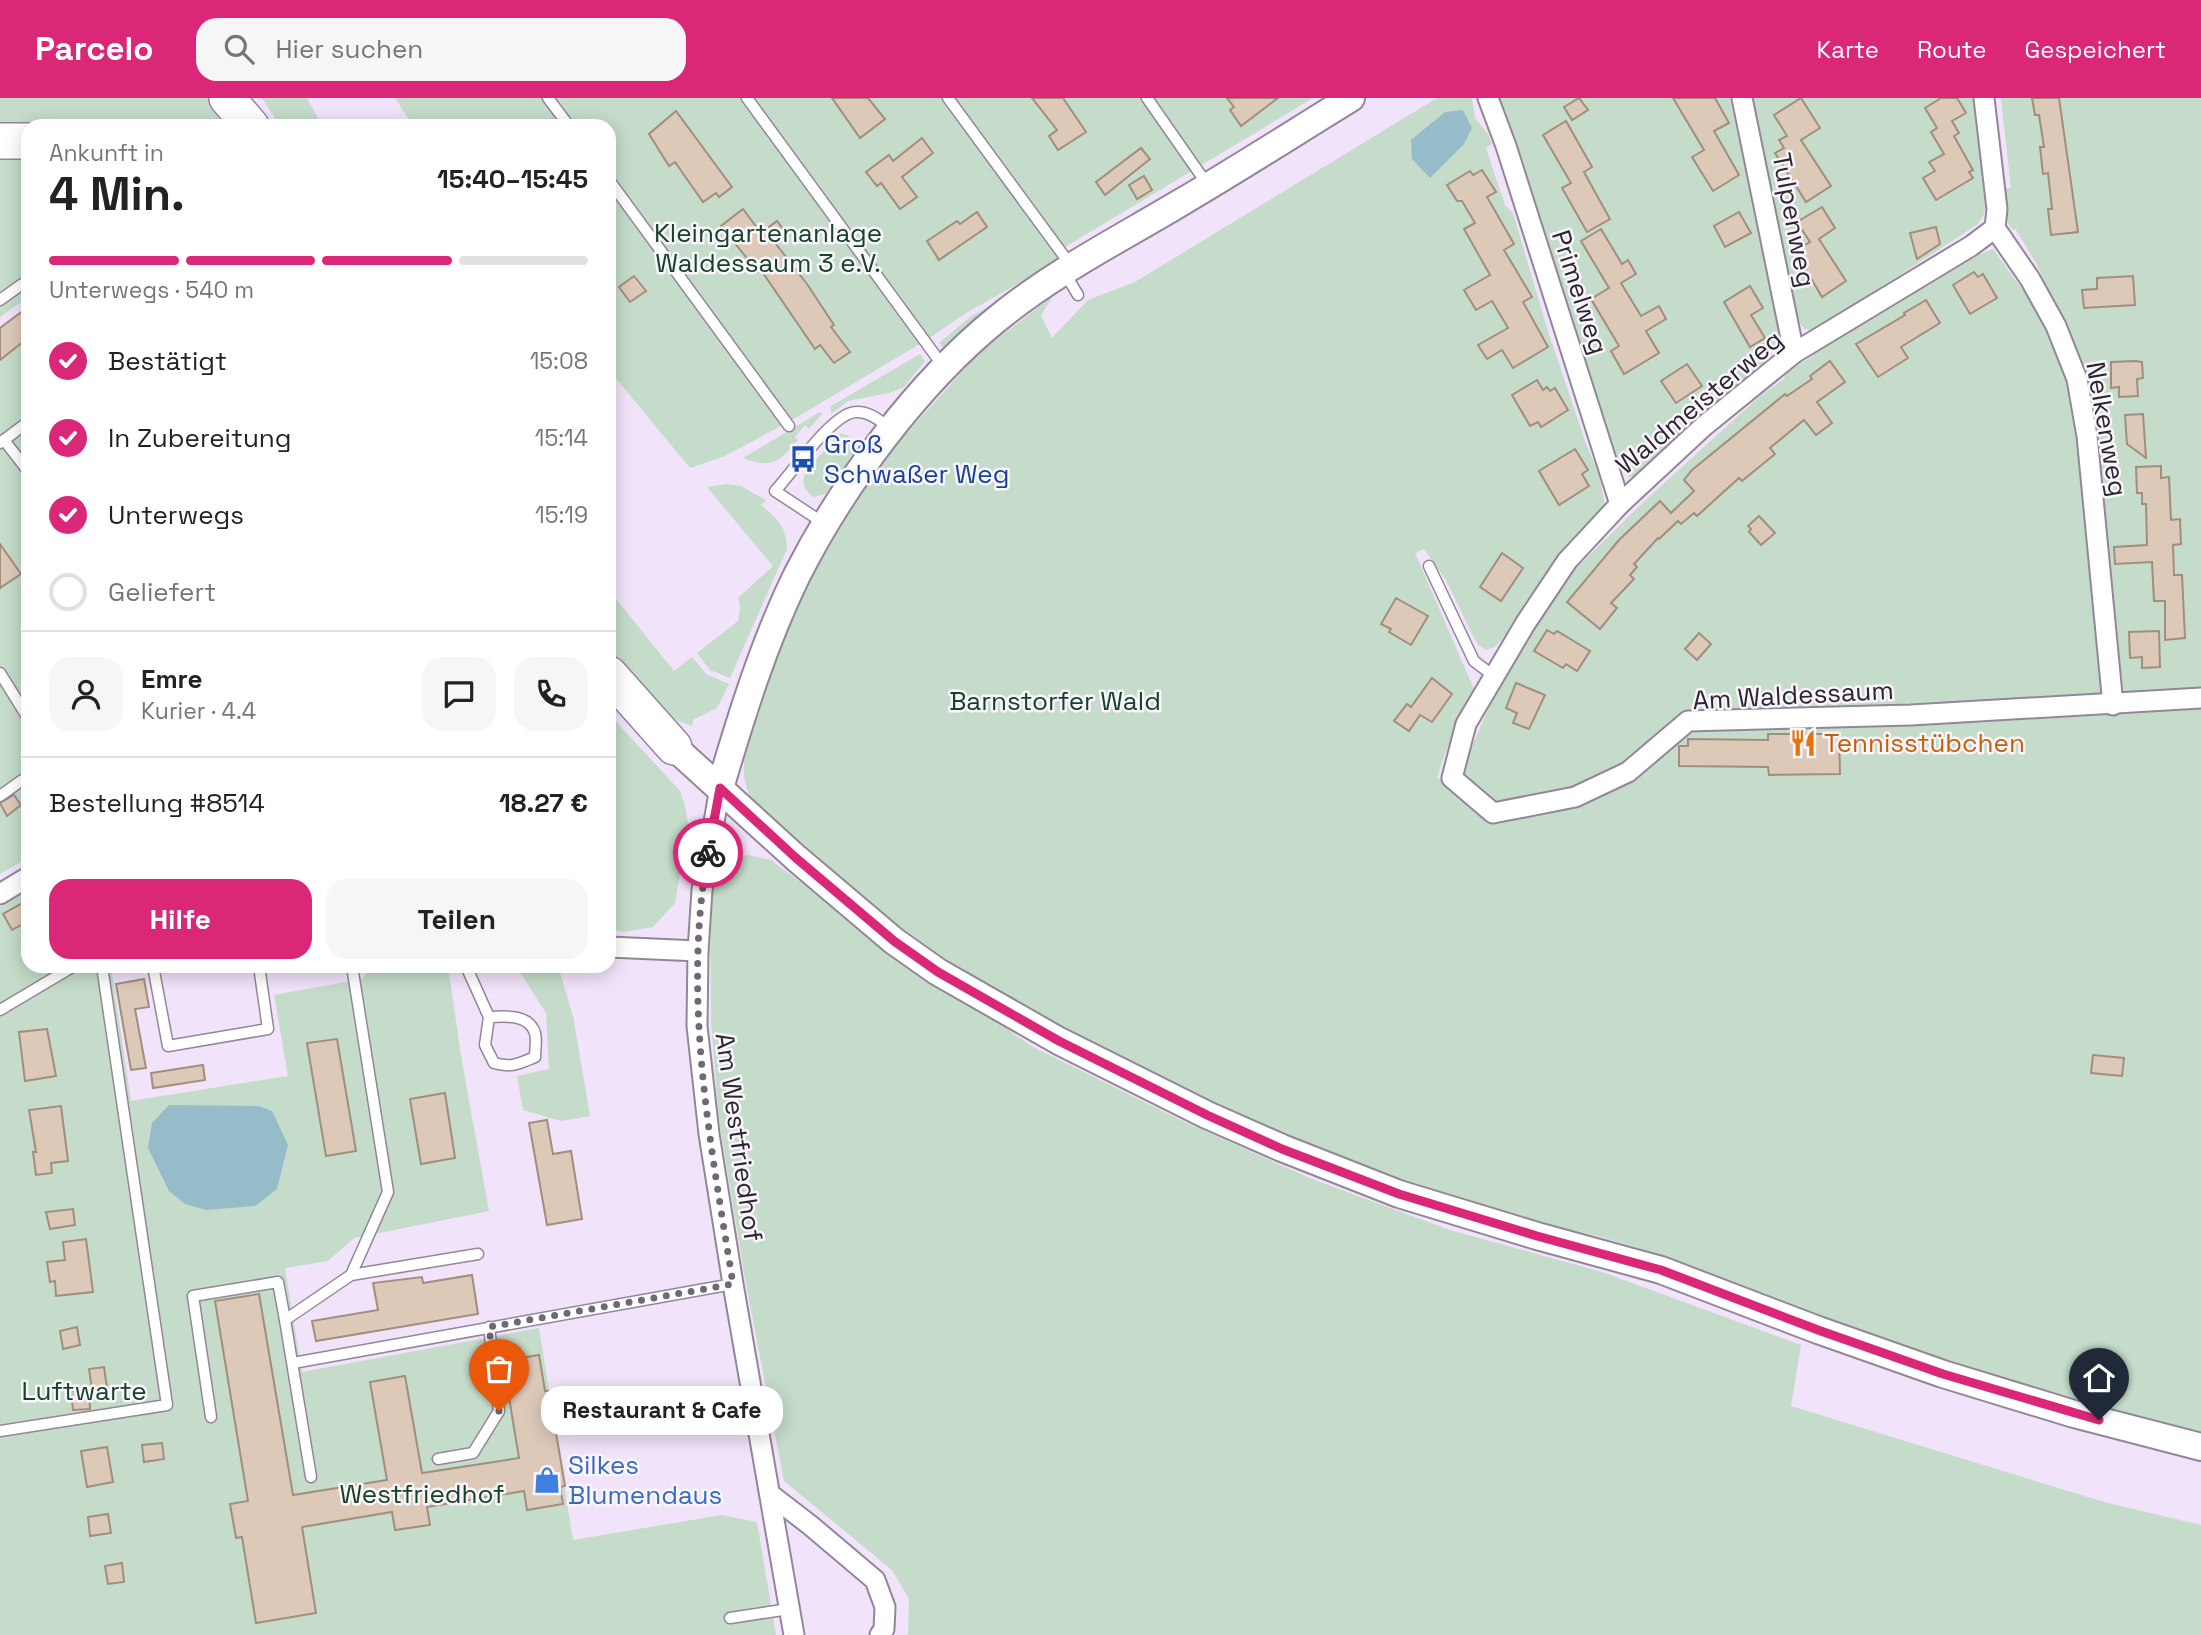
<!DOCTYPE html>
<html lang="de">
<meta charset="utf-8">
<style>
:root{--surface:#fff;--page:#f6f6f6;--text:#222;--muted:#767676;--line:#e0e0e0;--accent:#db2777}
body{margin:0;font-family:"Space Grotesk",sans-serif;background:var(--page);color:var(--text);height:100vh;display:flex;flex-direction:column;font-size:26px;white-space:nowrap}
*{box-sizing:border-box;margin:0}
p{font-size:23px;color:var(--muted)}
.icon{flex:none;width:38px;height:38px;fill:none;stroke:currentColor;stroke-width:2;stroke-linecap:round;stroke-linejoin:round}
.map{position:relative;flex:1;overflow:hidden}
.drawer{position:absolute;left:21px;top:21px;width:595px;height:854px;display:flex;flex-direction:column;background:var(--surface);border-radius:21px;box-shadow:0 4px 18px #0003}
.drawer>*{flex:none}
.pin{position:absolute;display:grid;place-items:center;width:60px;height:60px;color:#fff;margin:-72px -30px;border-radius:50% 50% 50% 0;rotate:-45deg;box-shadow:0 0 7px #0007}
.pin .icon{rotate:45deg}
.courier{position:absolute;display:grid;place-items:center;width:70px;height:70px;margin:-35px;border:5px solid #db2777;border-radius:50%;background:#fff;color:#222;box-shadow:0 2px 9px #0007}
.bubble{position:absolute;height:49px;border-radius:21px;background:var(--surface);box-shadow:0 4px 18px #0003;font-size:23px;font-weight:700;line-height:49px;text-align:center}
.summary em{font-style:normal;font-weight:700}
.summary div{display:flex;flex-direction:column-reverse}
.summary{display:flex;align-items:center;justify-content:space-between;height:119px;padding:0 28px}
h1{font-size:46px;font-weight:700;line-height:52px}
.bar{display:grid;grid-template-columns:repeat(4,1fr);gap:10px 7px;align-content:center;height:84px;padding:0 28px}
.bar i{height:9px;border-radius:5px;background:var(--line)}
.bar .selected{background:var(--accent)}
.bar p{grid-column:span 4}
.line{display:flex;align-items:center;gap:18px;padding:0 28px;border-top:2px solid var(--line)}
.line div{flex:1}
.round{display:grid;place-items:center;flex:none;width:74px;height:74px;border-radius:21px;background:var(--page)}
ol{padding:0 28px;list-style:none}
li{display:flex;align-items:center;gap:21px;height:77px}
li p{margin-inline-start:auto}
li .icon{padding:7px;border-radius:50%;background:var(--accent);color:#fff;stroke-width:4}
li:last-child{color:var(--muted)}
li i{width:38px;height:38px;border:4px solid var(--line);border-radius:50%}
.cta{display:flex;gap:14px;margin-top:auto;padding:14px 28px}
.cta a{flex:1;height:80px;border-radius:21px;background:var(--accent);color:#fff;font-size:28px;font-weight:700;line-height:80px;text-align:center}
.cta a+a{background:var(--page);color:var(--text)}
header{display:flex;align-items:center;gap:42px;box-sizing:border-box;height:98px;padding:0 35px;background:var(--accent);color:#fff}
header strong{font-size:33px}
nav{display:flex;gap:38px;margin-inline-start:auto;font-size:24px}
.search{width:490px;height:63px;background:var(--page);display:flex;align-items:center;gap:18px;box-sizing:border-box;padding:0 24px;border-radius:21px;color:var(--muted);font-size:26px}
.map>svg:first-child{display:block}
.green{fill:#c4dcc9}
.water{fill:#97bcc9}
.building{fill:#ddc9b8;stroke:#a28e7e;stroke-width:2}
.lines{fill:none;stroke-linecap:round;stroke-linejoin:round}
.lane-casing{stroke:#93869a;stroke-width:13}
.street-casing{stroke:#93869a;stroke-width:23}
.secondary-casing{stroke:#93869a;stroke-width:30}
.highway-casing{stroke:#93869a;stroke-width:38}
.lane{stroke:#fff;stroke-width:10}
.street{stroke:#fff;stroke-width:19}
.secondary{stroke:#fff;stroke-width:26}
.highway{stroke:#fff;stroke-width:35}
.done{stroke:#706875;stroke-width:7;stroke-dasharray:0 12.6}
.route{stroke:#db2777;stroke-width:9}
.labels{text-anchor:middle;stroke-width:5;stroke-linejoin:round;paint-order:stroke}
.street-label{font-size:26px;fill:#2b262e;stroke:#faf4fd}
.park-label{font-size:26px;fill:#154324;stroke:#faf4fd}
.transit-label{font-size:26px;fill:#164399;stroke:#faf4fd;text-anchor:start}
.food-label{font-size:26px;fill:#c56008;stroke:#faf4fd;text-anchor:start}
.shop-label{font-size:26px;fill:#366cbe;stroke:#faf4fd;text-anchor:start}
</style>
<header>
<strong>Parcelo</strong>
<div class="search"><svg class="icon" aria-label="search" viewBox="0 0 24 24"><circle cx="10" cy="10" r="6"/><path d="M15 15l6 6"/></svg>Hier suchen</div>
<nav><a>Karte</a><a>Route</a><a>Gespeichert</a></nav>
</header>
<div class="map">
<svg width="2201" height="1537" viewBox="0 0 2201 1537">
<rect width="100%" height="100%" fill="#f1e3f9"/>
<g class="green">
<path d="M0,0H211L235,28H28L0,35Z"/>
<path d="M262,0H307L322,28H280Z"/>
<path d="M395,0H1313L1060,152L1056,164L966,215L928,241L792,322L725,358L690,370L609,272V28H413Z"/>
<path d="M1437,0H1472L1475,20L1488,36L1492,46L1486,50L1505,107L1513,115L1547,230L1586,346L1599,375L1605,408L1571,445L1539,488L1505,538L1495,549L1486,552L1478,547L1473,538L1446,482L1424,451L1415,455L1477,598C1460,624 1444,651 1437,681L1463,669L1489,609L1526,535L1573,473L1651,397L1759,299L1785,280L1784,277L1826,248L1978,157L1993,151L2050,230L2077,281L2113,606L2201,600V1338L2077,1305L1950,1266L1825,1222L1638,1150L1598,1138L1509,1119L1426,1094L1304,1046L1196,998L1037,919L963,873L892,823L752,702C743,684 742,672 746,652L786,533L802,494L866,388L896,347L979,255L1053,198L1041,217L1052,240L1088,202L1135,184Z"/>
<path d="M1493,0H1730L1778,223C1778,247 1775,255 1758,271L1634,378L1629,379L1620,371Z"/>
<path d="M1752,0H1974L1986,105L1984,116L1978,126L1815,232L1804,231L1798,222Z"/>
<path d="M2001,0H2201V594L2119,600L2073,246L2036,165L2016,132L2011,131L2004,116L2002,91L2011,90Z"/>
<path d="M28,50V199L0,219V51Z"/>
<path d="M1021,190L948,251L943,249L939,245L970,219Z"/>
<path d="M28,229V760L0,776V249Z"/>
<path d="M920,256L925,263L904,289L889,295L848,303L831,316V308Z"/>
<path d="M820,314L822,316L809,331L805,327L795,339L798,342C779,364 772,371 743,360Z"/>
<path d="M839,336C852,336 856,343 855,355L825,396L814,399C803,392 801,384 806,373Z"/>
<path d="M726,386L741,388L766,402L761,407C777,420 787,430 787,451L730,580L710,572L697,555L738,523L740,509L738,500L773,468L707,389Z"/>
<path d="M609,492L674,573L692,559L706,576L729,586L717,610L693,622L692,628L676,622L666,614L609,552Z"/>
<path d="M609,616L680,693L685,707L688,726L675,805L653,829L624,834L609,831Z"/>
<path d="M748,757L771,762L882,845L1033,949L1185,1024L1312,1081L1450,1132L1602,1174L1801,1247L1791,1308L2104,1404L2201,1427V1537H908L909,1501L892,1472L784,1383L745,1181L719,1022L711,924L710,812L714,781L717,772L723,766L733,760Z"/>
<path d="M28,792V868H111L131,1003L288,978L274,897L362,881L368,873L367,868H448L462,964L489,1113L354,1140L328,1163L285,1170L302,1274L539,1230L573,1442L722,1417L757,1424L776,1537H0V809Z"/>
<path d="M516,868H558L573,918L590,1018L561,1023L523,1012L517,978L549,971L546,915Z"/>
</g>
<g class="water">
<path d="M1463,12L1472,30L1464,46L1430,80L1412,61L1411,42L1445,14Z"/>
<path d="M169,1007L259,1008L272,1013L288,1047L277,1091L255,1108L206,1112L185,1106L169,1093L148,1050L152,1025Z"/>
</g>
<g class="building">
<path d="M832,0H868L885,21L860,40Z"/>
<path d="M1032,0H1063L1086,34L1058,52L1049,38L1057,32Z"/>
<path d="M1227,0H1278L1241,28L1230,12L1234,9Z"/>
<path d="M1579,0L1588,12L1572,22L1564,9Z"/>
<path d="M1673,0H1715L1729,25L1714,33L1739,77L1713,93L1692,59L1704,52Z"/>
<path d="M1801,0L1820,30L1801,42L1831,88L1806,104L1775,55L1784,50L1779,42L1787,38L1774,17Z"/>
<path d="M1941,0H1957L1966,15L1952,23L1959,35L1954,38L1973,72L1969,74L1973,80L1936,102L1923,80L1935,73L1929,64L1944,56L1931,34L1937,30L1925,10Z"/>
<path d="M2032,0H2059L2078,134L2051,137L2048,111H2052L2048,75L2043,76L2040,49H2044L2039,17H2035Z"/>
<path d="M676,13L732,89L719,99L716,95L703,104L675,64L669,68L649,36Z"/>
<path d="M1566,23L1592,69L1584,74L1610,121L1587,134L1562,90L1571,85L1543,37Z"/>
<path d="M922,40L933,55L902,79L917,99L900,111L881,85L877,88L866,74L889,57L893,63Z"/>
<path d="M1141,50L1150,61L1105,97L1096,84Z"/>
<path d="M1482,72L1496,94L1487,99L1514,146L1504,152L1532,199L1523,204L1548,249L1513,270L1502,252L1487,261L1478,247L1508,230L1492,203L1476,212L1464,192L1490,177L1464,131L1475,125L1462,103H1457L1447,87L1470,73L1473,77Z"/>
<path d="M1144,78L1152,92L1137,101L1129,87Z"/>
<path d="M1822,109L1835,130L1819,141L1846,183L1822,199L1795,153L1810,144L1797,124Z"/>
<path d="M743,111L761,135L777,123L788,138L776,146L807,186L834,227L831,229L850,254L834,265L820,247L815,251L761,172L758,174L721,128Z"/>
<path d="M977,114L987,129L939,162L927,143L957,123L960,126Z"/>
<path d="M1739,114L1751,135L1725,149L1714,128Z"/>
<path d="M1936,129L1940,146L1917,161L1910,135Z"/>
<path d="M1601,131L1622,166L1628,162L1636,176L1621,185L1641,218L1659,208L1666,221L1646,233L1659,255L1624,276L1611,253L1619,248L1591,201L1609,190L1581,143Z"/>
<path d="M1974,174L1978,179L1983,176L1997,200L1970,216L1953,187Z"/>
<path d="M634,178L646,193L630,204L619,189Z"/>
<path d="M2133,178L2135,207L2084,210L2082,192L2097,191V180Z"/>
<path d="M1750,188L1763,210L1751,217L1765,240L1750,249L1724,204Z"/>
<path d="M1926,202L1940,225L1901,249L1908,260L1878,279L1856,246L1905,217L1904,215Z"/>
<path d="M28,209V240L0,262V230Z"/>
<path d="M1830,263L1845,284L1817,304L1832,325L1816,337L1804,322L1770,350L1775,356L1742,383L1739,380L1697,418L1694,415L1681,426L1678,423L1659,441L1658,440L1634,466L1637,469L1630,477L1634,481L1611,505L1617,510L1600,531L1567,504L1619,442L1660,403L1671,415L1694,393L1684,382L1692,372L1785,296L1787,298L1812,281L1810,278Z"/>
<path d="M2136,263L2142,264L2143,280L2137,281L2138,298L2119,299V289L2111,290V264Z"/>
<path d="M1687,266L1702,288L1676,305L1661,283Z"/>
<path d="M1537,282L1543,292L1547,289L1550,293L1555,290L1568,312L1541,329L1538,324L1530,328L1512,297Z"/>
<path d="M2143,316L2146,360L2127,346L2125,317Z"/>
<path d="M1575,351L1588,372L1582,376L1589,388L1559,407L1539,373Z"/>
<path d="M2161,368V380L2169,379L2171,422L2180,421L2181,446L2173,447L2174,477H2182L2185,540L2165,542V503H2154L2152,464L2115,466L2114,449L2147,447L2146,406H2142V395H2137L2136,369Z"/>
<path d="M1759,418L1775,435L1761,447L1749,434L1751,431L1748,428Z"/>
<path d="M0,446L21,476L0,490Z"/>
<path d="M1502,455L1523,470L1501,503L1480,489Z"/>
<path d="M1396,500L1428,518L1411,547L1389,534L1391,531L1381,526Z"/>
<path d="M1547,532L1554,536L1557,533L1590,553L1577,573L1566,566L1563,570L1534,553Z"/>
<path d="M2159,533L2160,569L2142,570V559L2130,560L2129,534Z"/>
<path d="M1699,535L1711,546L1697,562L1685,551Z"/>
<path d="M1432,580L1452,596L1432,624L1420,617L1409,633L1394,623L1407,606L1411,609Z"/>
<path d="M1516,585L1545,597L1529,631L1513,625L1517,615L1506,610Z"/>
<path d="M1768,636H1839L1840,676L1769,677L1768,669L1679,668V648H1688V641L1768,642Z"/>
<path d="M14,697L21,707L7,718L0,705Z"/>
<path d="M28,802V823L12,832L3,816Z"/>
<path d="M144,881L149,909L135,911L146,970L131,972L116,886Z"/>
<path d="M47,931L56,978L25,983L19,934Z"/>
<path d="M337,941L356,1053L326,1058L307,945Z"/>
<path d="M2093,957L2124,960L2122,978L2091,975Z"/>
<path d="M203,967L205,982L153,990L151,975Z"/>
<path d="M445,995L455,1060L421,1066L410,1001Z"/>
<path d="M61,1008L68,1063L51,1065L52,1075L36,1077L33,1054H36L29,1012Z"/>
<path d="M547,1022L553,1056L571,1053L582,1121L547,1127L529,1025Z"/>
<path d="M73,1111L75,1127L50,1131L46,1114Z"/>
<path d="M86,1141L93,1194L56,1198L55,1183L50,1184L47,1164L65,1162L63,1144Z"/>
<path d="M472,1177L478,1216L316,1243L312,1223L378,1212L373,1185L422,1179L423,1185Z"/>
<path d="M259,1196L293,1397L387,1382L370,1284L405,1278L422,1375L519,1360L503,1263L539,1257L545,1293H549L565,1388L560,1389L563,1406L527,1412L524,1393L427,1409L430,1427L395,1432L392,1414L302,1429L316,1515L256,1525L242,1439L236,1440L230,1406L248,1403L215,1203Z"/>
<path d="M77,1229L80,1247L63,1251L60,1233Z"/>
<path d="M104,1269L107,1290L92,1292L89,1271Z"/>
<path d="M89,1292L90,1311L73,1312L71,1293Z"/>
<path d="M162,1345L164,1361L144,1364L142,1347Z"/>
<path d="M107,1349L113,1384L87,1389L81,1353Z"/>
<path d="M108,1416L111,1435L90,1438L88,1419Z"/>
<path d="M122,1465L124,1484L108,1486L105,1468Z"/>
</g>
<g class="lines">
<defs>
<g id="lane">
<path d="M548,0L569,28"/>
<path d="M747,0L943,268"/>
<path d="M948,0L1072,169"/>
<path d="M1147,0L1207,86"/>
<path d="M609,82L789,328"/>
<path d="M1064,174L1078,197"/>
<path d="M0,202L28,182"/>
<path d="M4,342L28,373"/>
<path d="M0,345L28,324"/>
<path d="M825,426L775,393C793,374 832,315 856,314C869,313 880,323 890,330"/>
<path d="M1429,468L1474,563L1495,579"/>
<path d="M0,575L28,620"/>
<path d="M0,698L28,678"/>
<path d="M153,868L168,948L268,931L259,868"/>
<path d="M466,868L489,919L485,947L494,965C512,970 518,966 535,959C535,952 537,941 535,935C529,916 505,918 489,919"/>
<path d="M0,912L74,868"/>
<path d="M351,1177L388,1094L352,868"/>
<path d="M293,1265L733,1186"/>
<path d="M211,1319L193,1198L278,1184L285,1222"/>
<path d="M0,1333L167,1307L102,868"/>
<path d="M438,1361L473,1355L499,1313L489,1229"/>
<path d="M311,1379L285,1222L351,1177L478,1156"/>
<path d="M730,1520L789,1511"/>
</g>
<g id="street">
<path d="M1488,0L1506,48L1620,406"/>
<path d="M1742,0L1794,255"/>
<path d="M1984,0L1997,111L1995,130L2030,181L2056,228L2077,281L2087,338L2113,607"/>
<path d="M1995,130L1971,148L1794,255L1704,328L1620,406L1567,463L1525,526L1466,626L1452,680L1493,715L1575,699L1628,674L1688,623L1911,617L2201,600"/>
<path d="M720,690L702,792L698,853L697,928L709,1036L733,1186L794,1537"/>
<path d="M0,796L28,779"/>
<path d="M609,849L698,853"/>
<path d="M771,1397L810,1427L875,1482L885,1509L884,1531L880,1537"/>
</g>
<g id="secondary">
<path d="M674,649L796,760L894,843L938,874L1059,943L1207,1017L1282,1050L1399,1096L1537,1138L1661,1172L1818,1232L1943,1276L2074,1316L2201,1349"/>
<path d="M720,690C741,619 764,544 797,477C843,386 918,285 997,221C1053,175 1118,142 1180,105C1238,71 1294,35 1351,0"/>
</g>
<g id="highway">
<path d="M227,0L251,28"/>
<path d="M0,43H28"/>
<path d="M609,576L674,649"/>
</g>
</defs>
<use href="#lane" class="lane-casing"/>
<use href="#street" class="street-casing"/>
<use href="#secondary" class="secondary-casing"/>
<use href="#highway" class="highway-casing"/>
<use href="#lane" class="lane"/>
<use href="#street" class="street"/>
<use href="#secondary" class="secondary"/>
<use href="#highway" class="highway"/>
</g>
<g class="lines">
<path class="done" d="M499,1313L489,1229L733,1186C710,1043 682,900 708,755"/>
<path class="route" d="M708,755L720,690L796,760L894,843L938,874L1059,943L1207,1017L1282,1051L1399,1096L1537,1138L1661,1172L1818,1232L1943,1276L2099,1322"/>
</g>
<defs>
<symbol id="bus-bare" viewBox="-9 -9 18 18"><path d="M-5-6H5V4H4V6H2V4H-2V6H-4V4H-5ZM-3.5-4V0h7V-4ZM-3.5 1.2v1.5H-2V1.2ZM2 1.2v1.5H3.5V1.2Z" fill="#1a4fb4" stroke="#faf4fd" stroke-width="2.5" paint-order="stroke"/></symbol>
<symbol id="restaurant-bare" viewBox="-9 -9 18 18"><path d="M-5-6h1v4h1v-4h1v4h1v-4h1v5L-1.5 .5V6h-2V.5L-5-1ZM5-6V6H3V1.5H1.5Q1.5-4 5-6Z" fill="#e8710a" stroke="#faf4fd" stroke-width="2.5" paint-order="stroke"/></symbol>
<symbol id="shop-bare" viewBox="-9 -9 18 18"><path d="M-5-2.5h2.3a2.7 3.5 0 0 1 5.4 0H5L5.5 6h-11ZM-1.5-2.5h3a1.5 2.3 0 0 0-3 0Z" fill="#3f7fe0" stroke="#faf4fd" stroke-width="2.5" paint-order="stroke"/></symbol>
</defs>
<g fill-rule="evenodd">
<use href="#bus-bare" x="784" y="342" width="38" height="38"/>
<use href="#restaurant-bare" x="1784" y="626" width="38" height="38"/>
<use href="#shop-bare" x="528" y="1363" width="38" height="38"/>
</g>
<g class="labels">
<g class="street-label">
<text transform="translate(1794 122) rotate(79)" y="9">Tulpenweg</text>
<text transform="translate(1580 194) rotate(72)" y="9">Primelweg</text>
<text transform="translate(1699 304) rotate(-40)" y="9">Waldmeisterweg</text>
<text transform="translate(2107 331) rotate(80)" y="9">Nelkenweg</text>
<text transform="translate(1793 597) rotate(-3)" y="9">Am Waldessaum</text>
<text transform="translate(739 1039) rotate(82)" y="9">Am Westfriedhof</text>
</g>
<g class="park-label">
<text x="768" y="144">Kleingartenanlage<tspan x="768" dy="30">Waldessaum 3 e.V.</tspan></text>
<text x="1055" y="612">Barnstorfer Wald</text>
<text x="84" y="1302">Luftwarte</text>
<text x="422" y="1405">Westfriedhof</text>
</g>
<g class="transit-label">
<text x="824" y="355">Groß<tspan x="824" dy="30">Schwaßer Weg</tspan></text>
</g>
<g class="food-label">
<text x="1824" y="654">Tennisstübchen</text>
</g>
<g class="shop-label">
<text x="568" y="1376">Silkes<tspan x="568" dy="30">Blumendaus</tspan></text>
</g>
</g>
</svg>
<div class="pin" style="left:499px;top:1313px;background:#ea580c"><svg class="icon" aria-label="bag" viewBox="0 0 24 24"><path d="M5 8h14l-1 12H6zM9 8a3 3 0 0 1 6 0"/></svg></div>
<div class="pin" style="left:2099px;top:1322px;background:#1f2937"><svg class="icon" aria-label="home" viewBox="0 0 24 24"><path d="M3 11l9-7 9 7M6 9v11h12V9"/></svg></div>
<div class="courier" style="left:708px;top:755px"><svg class="icon" aria-label="bike" viewBox="0 0 24 24"><circle cx="6" cy="16" r="4"/><circle cx="18" cy="16" r="4"/><path d="M6 16l4-8h5l3 8M10 8l3 8H6M13 5h3"/></svg></div>
<div class="bubble" style="left:541px;top:1288px;width:242px">Restaurant &amp; Cafe</div>
<section class="drawer">
<div class="summary"><div><h1>4 Min.</h1><p>Ankunft in</p></div><em>15:40–15:45</em></div>
<div class="bar"><i class="selected"></i><i class="selected"></i><i class="selected"></i><i></i><p>Unterwegs · 540 m</p></div>
<ol>
<li><svg class="icon" aria-label="check" viewBox="0 0 24 24"><path d="M5 12l5 5 9-10"/></svg>Bestätigt<p>15:08</p></li>
<li><svg class="icon" aria-label="check" viewBox="0 0 24 24"><path d="M5 12l5 5 9-10"/></svg>In Zubereitung<p>15:14</p></li>
<li><svg class="icon" aria-label="check" viewBox="0 0 24 24"><path d="M5 12l5 5 9-10"/></svg>Unterwegs<p>15:19</p></li>
<li><i></i>Geliefert</li>
</ol>
<div class="line" style="height:126px"><a class="round"><svg class="icon" aria-label="person" viewBox="0 0 24 24"><circle cx="12" cy="8" r="4"/><path d="M4 21q1-7 8-7t8 7"/></svg></a><div><b>Emre</b><p>Kurier · 4.4</p></div><a class="round"><svg class="icon" aria-label="chat" viewBox="0 0 24 24"><path d="M4 5h16v11H9l-5 4z"/></svg></a><a class="round"><svg class="icon" aria-label="phone" viewBox="0 0 24 24"><path d="M5 4h4l2 5-3 2q2 4 5 5l2-3 5 2v4C11 20 4 13 5 4z"/></svg></a></div>
<div class="line" style="height:91px"><div>Bestellung #8514</div><b>18.27 €</b></div>
<div class="cta"><a>Hilfe</a><a>Teilen</a></div>
</section>
</div>
